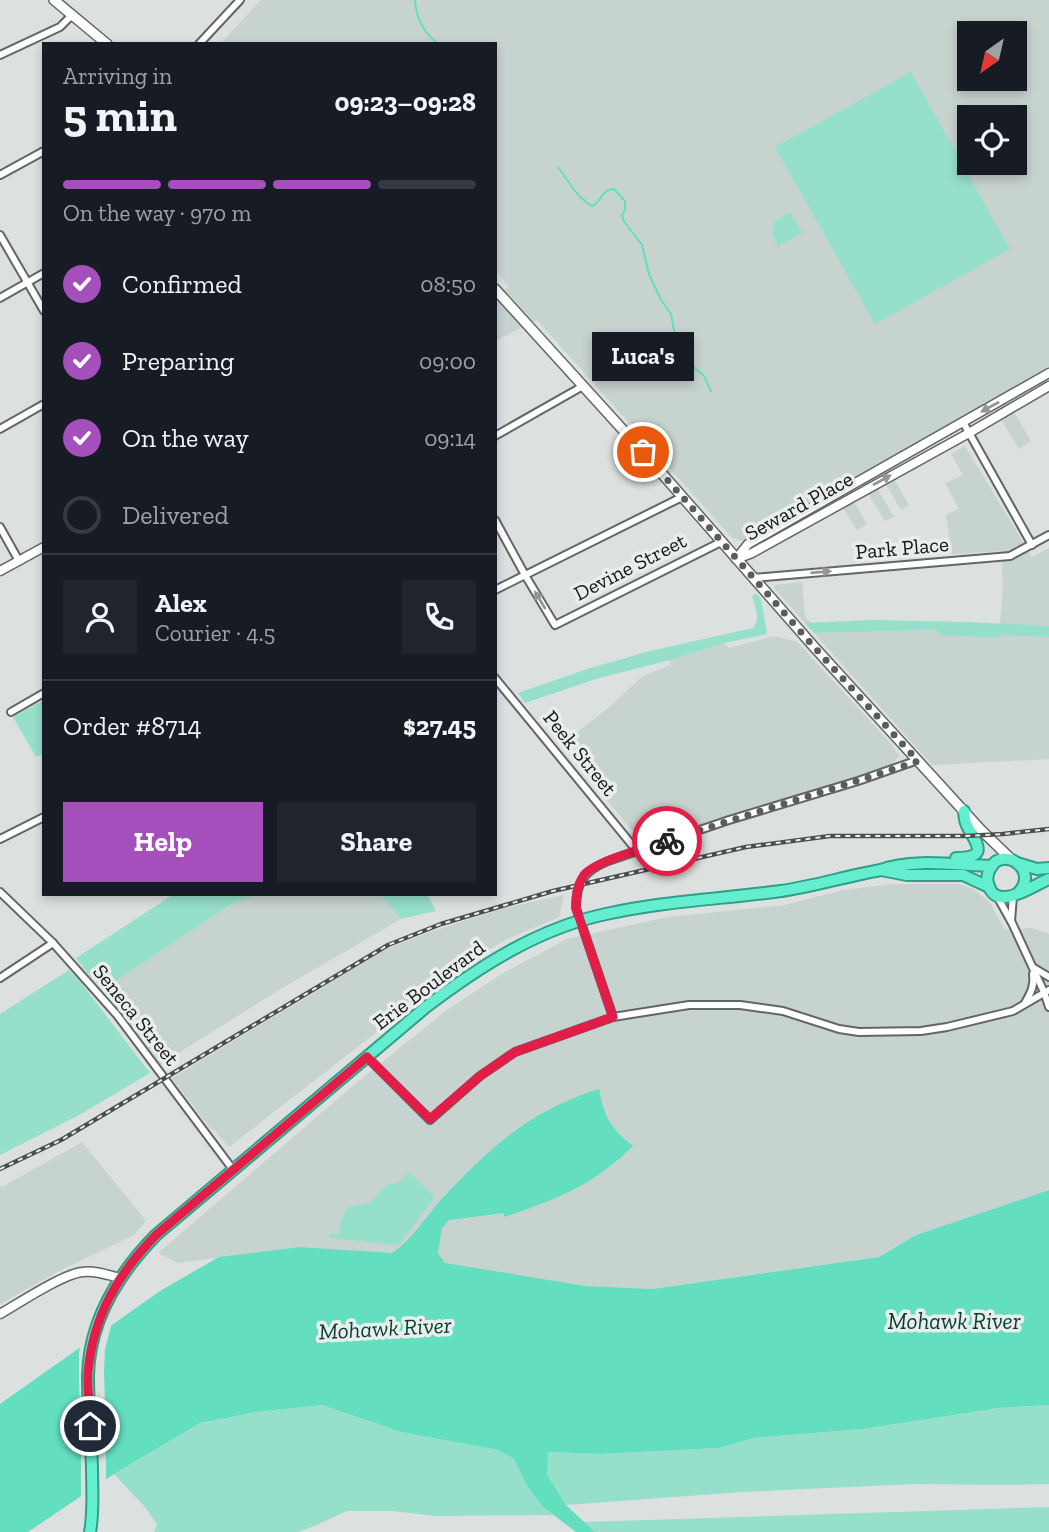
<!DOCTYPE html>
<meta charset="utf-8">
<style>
:root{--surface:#171b24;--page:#20242c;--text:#f1f3f6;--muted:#9ea1a6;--line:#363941;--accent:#a44fbc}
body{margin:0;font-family:"Zilla Slab",serif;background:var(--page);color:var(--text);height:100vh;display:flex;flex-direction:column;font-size:26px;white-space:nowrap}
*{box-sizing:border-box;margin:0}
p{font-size:23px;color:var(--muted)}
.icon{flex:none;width:38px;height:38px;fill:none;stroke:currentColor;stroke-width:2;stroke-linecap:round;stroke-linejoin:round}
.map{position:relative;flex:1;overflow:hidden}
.details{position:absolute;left:42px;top:42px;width:455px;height:854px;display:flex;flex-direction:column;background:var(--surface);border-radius:0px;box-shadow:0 4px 10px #0003}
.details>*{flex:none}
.needle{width:46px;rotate:214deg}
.buttons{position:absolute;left:957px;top:21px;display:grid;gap:14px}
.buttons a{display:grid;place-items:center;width:70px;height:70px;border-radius:0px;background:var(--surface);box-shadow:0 4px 10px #0003;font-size:35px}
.pin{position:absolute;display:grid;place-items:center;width:60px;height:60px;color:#fff;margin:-30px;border:4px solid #fff;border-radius:50%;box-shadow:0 2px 7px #0007}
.courier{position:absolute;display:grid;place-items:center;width:70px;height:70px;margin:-35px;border:5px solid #e11d48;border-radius:50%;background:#fff;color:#222;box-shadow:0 2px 9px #0007}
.bubble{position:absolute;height:49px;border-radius:0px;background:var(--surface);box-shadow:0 4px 10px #0003;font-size:23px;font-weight:700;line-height:49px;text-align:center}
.overview em{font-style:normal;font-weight:700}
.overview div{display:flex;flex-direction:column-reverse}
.overview{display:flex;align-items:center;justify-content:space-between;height:119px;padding:0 21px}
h1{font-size:46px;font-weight:700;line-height:52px}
.bar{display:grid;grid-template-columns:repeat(4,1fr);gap:10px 7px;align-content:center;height:84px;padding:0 21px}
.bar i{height:9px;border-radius:5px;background:var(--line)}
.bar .on{background:var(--accent)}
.bar p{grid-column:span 4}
.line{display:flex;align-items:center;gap:18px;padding:0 21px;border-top:2px solid var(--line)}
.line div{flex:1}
.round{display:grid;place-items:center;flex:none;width:74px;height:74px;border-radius:0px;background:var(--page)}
ol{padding:0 21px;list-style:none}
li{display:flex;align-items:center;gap:21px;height:77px}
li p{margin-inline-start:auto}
li .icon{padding:7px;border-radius:50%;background:var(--accent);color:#fff;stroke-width:4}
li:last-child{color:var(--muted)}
li i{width:38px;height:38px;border:4px solid var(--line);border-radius:50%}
.action{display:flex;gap:14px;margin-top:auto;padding:14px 21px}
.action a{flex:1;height:80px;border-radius:0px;background:var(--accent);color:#fff;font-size:28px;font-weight:700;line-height:80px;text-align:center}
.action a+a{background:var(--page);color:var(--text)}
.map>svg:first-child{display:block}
.built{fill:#c7d3cf;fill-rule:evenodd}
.green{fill:#96e0cb}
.water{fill:#63dfc0}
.pier{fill:#dce0de}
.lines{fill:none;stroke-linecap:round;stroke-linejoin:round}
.stream{stroke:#63dfc0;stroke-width:2}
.minor-casing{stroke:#626664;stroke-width:10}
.tertiary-casing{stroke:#626664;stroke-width:11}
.secondary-casing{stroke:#626664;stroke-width:12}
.trunk-casing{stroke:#309f87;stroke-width:14}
.minor{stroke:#fff;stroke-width:6}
.tertiary{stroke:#fff;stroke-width:8}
.secondary{stroke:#fff;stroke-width:9}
.trunk{stroke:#64eed0;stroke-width:10}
.rail-casing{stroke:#4c4e4d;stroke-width:4.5}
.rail{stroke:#e9edec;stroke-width:2;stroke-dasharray:5;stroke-linecap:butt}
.oneway{fill:#969696}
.done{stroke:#5b5d5c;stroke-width:7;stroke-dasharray:0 12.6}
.route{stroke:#e11d48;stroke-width:9}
.labels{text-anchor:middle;stroke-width:7;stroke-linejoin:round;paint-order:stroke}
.street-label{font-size:21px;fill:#151616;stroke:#e9edec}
.water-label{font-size:23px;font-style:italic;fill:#053f33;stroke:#e9edec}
</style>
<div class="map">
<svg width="1049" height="1532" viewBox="0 0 1049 1532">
<rect width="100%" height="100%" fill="#dce0de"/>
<g class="built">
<path d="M261,0H1049V367L1003,393L1031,441L1019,449L990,401L884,461L909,505L901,510L875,466L867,471L894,517L885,521L857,476L843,484L867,524L857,530L832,490L743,541L732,538L537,320L495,341V295L509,287L499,274L495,272V44H220ZM970,33H1015V79H970ZM970,117H1015V163H970Z"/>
<path d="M965,446L1032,557L1049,548V759L932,765L774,588L775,585L802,582L805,617L820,633L937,630L999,638L1003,586L1001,551L952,554L946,515L959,509L945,483L963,475L951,454Z"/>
<path d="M774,636L797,642L893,746L899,756L892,764L862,775L644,845L561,744L606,710L643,676L671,665L670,660L724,643L729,648Z"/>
<path d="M891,884H958L973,889L990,903L1005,930L1032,928L1049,934V1190L916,1235L879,1257L652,1289L586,1286L481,1270L392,1254L299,1247L178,1263L158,1253L361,1079L447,1010L505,972L552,947L567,939L668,917L785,905L844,890Z"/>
<path d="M257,894H380L401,919L279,990L161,1064L104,989L230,905Z"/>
<path d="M564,895L559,917L505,940L455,971L229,1147L215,1131L210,1128L172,1078L387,949L430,932L504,908Z"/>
<path d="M82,1142L146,1221L134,1235L55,1273L0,1304V1185L2,1187Z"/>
</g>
<g class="green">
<path d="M911,72L1010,249L875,324L775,147Z"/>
<path d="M788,213L792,214L802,233L778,247L772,234L774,222Z"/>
<path d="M756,593L761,599L767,634L724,643L670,660L596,679L525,703L518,693L590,668L650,651L753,628C761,618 755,607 752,596Z"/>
<path d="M871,620L968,622L1049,626V637L1000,635L999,638L941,635L936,630L820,633H814L805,623Z"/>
<path d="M44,700V753L36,757L13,717Z"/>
<path d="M174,894H257L230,905L104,989L90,976L76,958Z"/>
<path d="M380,894H427L436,911L401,919Z"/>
<path d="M69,970L79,980L150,1073L81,1114L0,1155V1014Z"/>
<path d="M409,1172L435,1197L401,1242L397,1245L330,1238V1234H339L341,1219L348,1207L369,1203L387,1185L400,1182Z"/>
<path d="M322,1405L401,1432L498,1450L514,1459L527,1486L543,1507L554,1515L435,1516L392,1511H347L312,1527L298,1532H154L157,1524L145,1507L114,1474L200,1423L256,1412Z"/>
<path d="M1049,1405V1484L1003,1485L916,1484L742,1492L566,1505L547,1473V1452L600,1454L720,1448L754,1438L863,1429L999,1408Z"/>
<path d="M1049,1507V1532H595L584,1522Z"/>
</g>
<path class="water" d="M599,1089C604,1117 611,1129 633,1146C594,1185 555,1200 504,1217V1213L449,1220L442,1228L438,1253L445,1263L586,1286L652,1289L879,1257L916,1235L1049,1190V1405L999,1408L863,1429L754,1438L720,1448L600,1454L548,1452L547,1474L566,1505L595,1532H576L543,1507L527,1486L514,1459L498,1450L401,1432L322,1405L256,1412L200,1423L114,1474L28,1532H0V1404L160,1291L219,1257L299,1247L392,1253C411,1241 424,1219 439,1202C487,1150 530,1110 599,1089Z"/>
<path class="pier" d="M113,1319L105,1349L104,1371L106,1439L107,1443L106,1444V1484L81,1499V1455L79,1451L81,1450L79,1380V1353L81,1342Z"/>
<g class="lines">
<g class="stream">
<path d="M415,0C416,18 423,32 438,44"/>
<path d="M558,167C568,180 577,198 592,206C602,202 601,189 614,189L625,201V210L622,215L623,220L642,245L649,274L661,300L671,314L677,346L682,357L704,376L711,391"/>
</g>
<defs>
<g id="minor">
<path d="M199,44L240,0"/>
<path d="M0,55L60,27L72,15"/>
<path d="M0,175L44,151"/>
<path d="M0,235L44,311"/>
<path d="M0,298L44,273"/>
<path d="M963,422L1032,545"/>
<path d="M0,429L44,404"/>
<path d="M495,436L583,386"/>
<path d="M495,520L525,575L555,625L721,542"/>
<path d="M0,527L19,561"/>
<path d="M753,578L1010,556L1049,535"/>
<path d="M495,590L682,497"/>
<path d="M495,678L637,851"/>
<path d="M11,712L44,693"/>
<path d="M0,839L44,817"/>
<path d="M0,892L53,943L117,1015L234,1171"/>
<path d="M997,896L1012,923L1044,992L1049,1007"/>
<path d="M1011,921L1013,896"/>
<path d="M1034,968L1049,977"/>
<path d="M0,978L53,943"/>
<path d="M1025,1003C1030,994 1035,986 1033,974"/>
<path d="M613,1017L576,908C576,882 584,871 608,861L729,820L858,781L918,760"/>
<path d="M367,1057L430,1120L480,1076L515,1052L613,1017L689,1005H740L783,1011L839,1029L859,1032L921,1031L947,1027L1013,1011L1049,990"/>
</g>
<g id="tertiary">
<path d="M739,558L752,553L969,433L1049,386"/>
<path d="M736,559L748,544L1049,373"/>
<path d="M0,571L44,547"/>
<path d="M0,1314C19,1303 63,1274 82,1272C95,1270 108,1275 120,1278"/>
</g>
<g id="secondary">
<path d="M54,0L107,44"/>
<path d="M495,289L643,452L815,648L981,830L1012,860"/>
</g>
<g id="trunk">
<path d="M956,858C994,858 972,839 966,823C965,821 964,813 964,811"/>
<path d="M1017,863L1037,869L1049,868"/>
<path d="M881,870L907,875H963L989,887"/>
<path d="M1017,894C1041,872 1005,845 991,867C988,872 986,877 988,883C995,914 1033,885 1049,879"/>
<path d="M90,1532C94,1511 92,1489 92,1468C91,1437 88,1407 88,1376C89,1320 119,1273 156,1235L426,1007C480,966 539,928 606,914C664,901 722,899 781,891C815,886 847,876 881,870C911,858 958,865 992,866"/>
</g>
</defs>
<use href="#minor" class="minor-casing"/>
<use href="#tertiary" class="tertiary-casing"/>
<use href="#secondary" class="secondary-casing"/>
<use href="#trunk" class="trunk-casing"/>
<use href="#minor" class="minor"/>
<use href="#tertiary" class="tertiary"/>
<use href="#secondary" class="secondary"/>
<use href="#trunk" class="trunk"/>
<defs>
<path id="rail" d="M0,1169L61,1140L388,945L441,924L553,891L746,847L830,836H966L1003,834L1049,829"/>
</defs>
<use href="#rail" class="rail-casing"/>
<use href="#rail" class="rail"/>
</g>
<defs><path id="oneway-solid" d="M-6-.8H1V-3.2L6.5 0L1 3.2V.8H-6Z" transform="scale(1.75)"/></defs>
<g class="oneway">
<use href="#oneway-solid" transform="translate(990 407) rotate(151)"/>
<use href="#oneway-solid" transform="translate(882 480) rotate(-29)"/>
<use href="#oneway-solid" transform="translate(821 572) rotate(-5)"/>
<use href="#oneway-solid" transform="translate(540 600) rotate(-121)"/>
</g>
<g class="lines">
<path class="done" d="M643,452L815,648L918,761C835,789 751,813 667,841"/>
<path class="route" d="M90,1426C90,1408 87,1390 88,1372C93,1316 118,1274 156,1235L367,1057L430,1119L480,1076L515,1052L613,1017L576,908C576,896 577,885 584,875C595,861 649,847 667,841"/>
</g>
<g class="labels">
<g class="street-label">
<text transform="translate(799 506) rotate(-29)" y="7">Seward Place</text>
<text transform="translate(902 548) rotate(-5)" y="7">Park Place</text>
<text transform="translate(630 567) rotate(-27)" y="7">Devine Street</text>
<text transform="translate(580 753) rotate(51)" y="7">Peek Street</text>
<text transform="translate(429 985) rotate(-37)" y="7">Erie Boulevard</text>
<text transform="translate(136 1015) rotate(51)" y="7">Seneca Street</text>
</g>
<g class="water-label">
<text x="954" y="1329">Mohawk River</text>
<text transform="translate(385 1328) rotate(-3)" y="8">Mohawk River</text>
</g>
</g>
</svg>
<div class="buttons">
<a><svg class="needle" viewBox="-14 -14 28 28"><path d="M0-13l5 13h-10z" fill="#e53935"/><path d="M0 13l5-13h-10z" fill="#9ea1a6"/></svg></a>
<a><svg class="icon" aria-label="locate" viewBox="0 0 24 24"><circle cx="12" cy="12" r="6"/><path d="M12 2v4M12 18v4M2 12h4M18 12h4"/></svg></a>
</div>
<div class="pin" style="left:643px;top:452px;background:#ea580c"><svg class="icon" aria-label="bag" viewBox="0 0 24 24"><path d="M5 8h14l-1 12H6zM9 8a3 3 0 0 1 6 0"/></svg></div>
<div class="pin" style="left:90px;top:1426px;background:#1f2937"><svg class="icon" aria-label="home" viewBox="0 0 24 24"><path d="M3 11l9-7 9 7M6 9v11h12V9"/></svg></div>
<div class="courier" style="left:667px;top:841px"><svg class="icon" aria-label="bike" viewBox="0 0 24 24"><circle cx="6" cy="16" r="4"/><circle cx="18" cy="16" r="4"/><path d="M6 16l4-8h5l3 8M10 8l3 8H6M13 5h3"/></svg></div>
<div class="bubble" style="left:592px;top:332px;width:102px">Luca's</div>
<section class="details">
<div class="overview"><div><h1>5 min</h1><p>Arriving in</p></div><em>09:23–09:28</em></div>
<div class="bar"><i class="on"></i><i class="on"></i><i class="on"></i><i></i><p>On the way · 970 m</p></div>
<ol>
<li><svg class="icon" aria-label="check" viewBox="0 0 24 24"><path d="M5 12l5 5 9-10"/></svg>Confirmed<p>08:50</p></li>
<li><svg class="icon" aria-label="check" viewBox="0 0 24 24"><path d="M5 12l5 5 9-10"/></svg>Preparing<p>09:00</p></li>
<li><svg class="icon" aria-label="check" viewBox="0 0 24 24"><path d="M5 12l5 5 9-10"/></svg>On the way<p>09:14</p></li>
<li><i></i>Delivered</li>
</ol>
<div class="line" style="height:126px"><a class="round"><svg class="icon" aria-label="person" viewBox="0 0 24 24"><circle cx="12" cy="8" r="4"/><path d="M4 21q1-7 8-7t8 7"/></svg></a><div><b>Alex</b><p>Courier · 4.5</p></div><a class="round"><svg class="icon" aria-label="phone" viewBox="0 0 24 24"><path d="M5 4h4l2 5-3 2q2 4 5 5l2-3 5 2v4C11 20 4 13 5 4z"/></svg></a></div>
<div class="line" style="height:91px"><div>Order #8714</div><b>$27.45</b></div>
<div class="action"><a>Help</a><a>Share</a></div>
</section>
</div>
